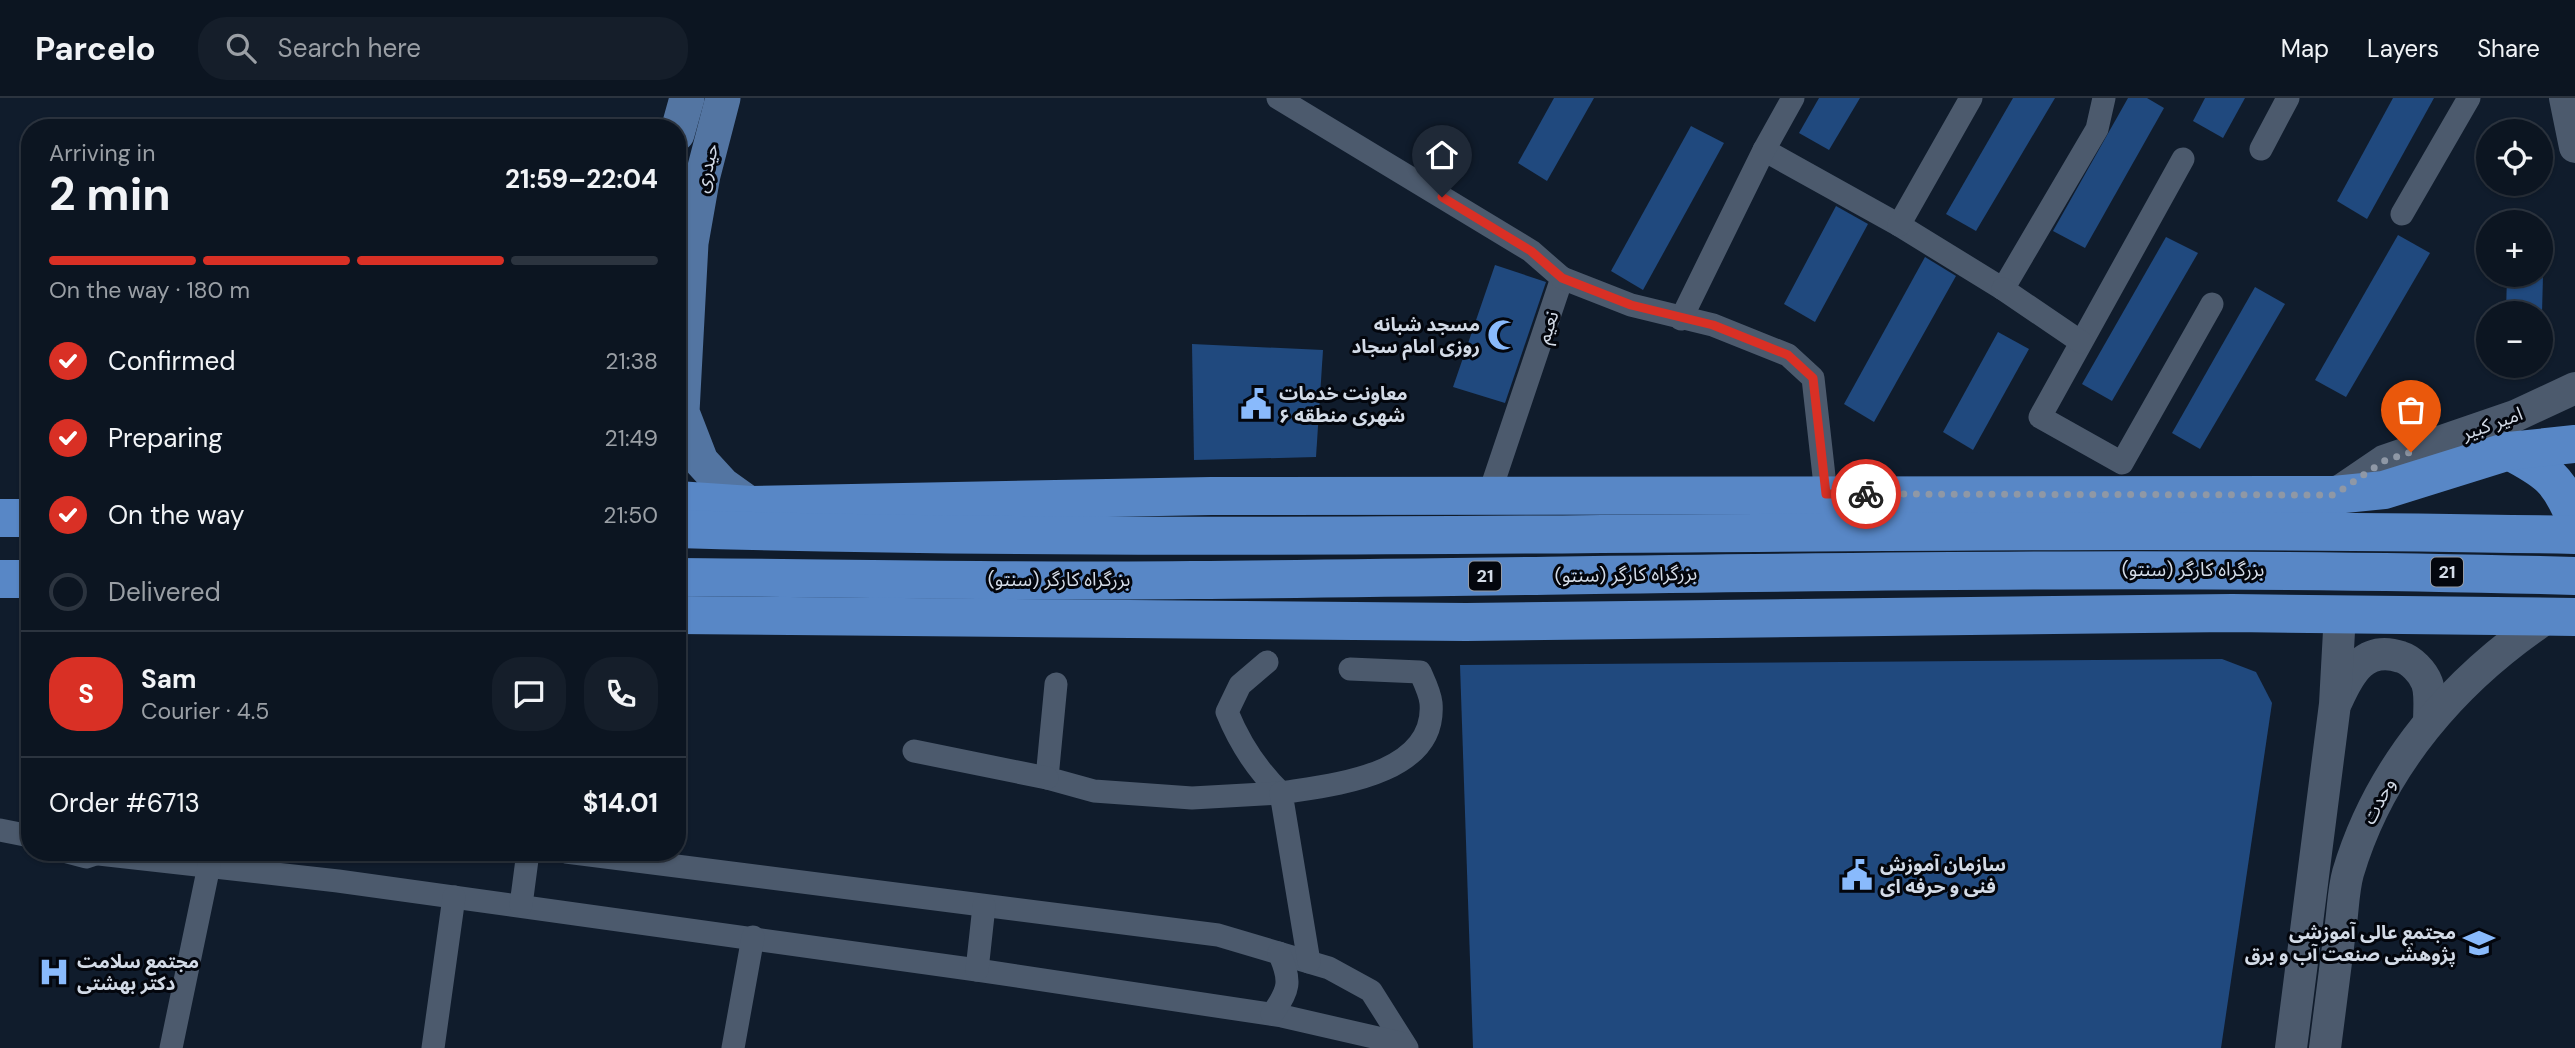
<!DOCTYPE html>
<meta charset="utf-8">
<style>
:root{--surface:#0c1521;--page:#151e2a;--text:#f1f3f6;--muted:#9a9fa5;--line:#2c343f;--accent:#d93025}
body{margin:0;font-family:"DM Sans","Noto Sans Arabic",sans-serif;background:var(--page);color:var(--text);height:100vh;display:flex;flex-direction:column;font-size:26px;white-space:nowrap}
*{box-sizing:border-box;margin:0}
p{font-size:23px;color:var(--muted)}
.icon{flex:none;width:38px;height:38px;fill:none;stroke:currentColor;stroke-width:2;stroke-linecap:round;stroke-linejoin:round}
.map{position:relative;flex:1;overflow:hidden}
.sheet{position:absolute;left:21px;top:21px;width:665px;height:742px;display:flex;flex-direction:column;background:var(--surface);border-radius:28px;box-shadow:0 2px 5px #0004,0 0 0 2px var(--line)}
.sheet>*{flex:none}
.fabs{position:absolute;left:2476px;top:21px;display:grid;gap:14px}
.fabs a{display:grid;place-items:center;width:77px;height:77px;border-radius:50%;background:var(--surface);box-shadow:0 2px 5px #0004,0 0 0 2px var(--line);font-size:35px}
.pin{position:absolute;display:grid;place-items:center;width:60px;height:60px;color:#fff;margin:-72px -30px;border-radius:50% 50% 50% 0;rotate:-45deg;box-shadow:0 0 7px #0007}
.pin .icon{rotate:45deg}
.courier{position:absolute;display:grid;place-items:center;width:70px;height:70px;margin:-35px;border:5px solid #d93025;border-radius:50%;background:#fff;color:#222;box-shadow:0 2px 9px #0007}
.head em{font-style:normal;font-weight:700}
.head div{display:flex;flex-direction:column-reverse}
.head{display:flex;align-items:center;justify-content:space-between;height:119px;padding:0 28px}
h1{font-size:46px;font-weight:700;line-height:52px}
.bar{display:grid;grid-template-columns:repeat(4,1fr);gap:10px 7px;align-content:center;height:84px;padding:0 28px}
.bar i{height:9px;border-radius:5px;background:var(--line)}
.bar .on{background:var(--accent)}
.bar p{grid-column:span 4}
.line{display:flex;align-items:center;gap:18px;padding:0 28px;border-top:2px solid var(--line)}
.line div{flex:1}
.round{display:grid;place-items:center;flex:none;width:74px;height:74px;border-radius:28px;background:var(--page)}
ol{padding:0 28px;list-style:none}
li{display:flex;align-items:center;gap:21px;height:77px}
li p{margin-inline-start:auto}
li .icon{padding:7px;border-radius:50%;background:var(--accent);color:#fff;stroke-width:4}
li:last-child{color:var(--muted)}
li i{width:38px;height:38px;border:4px solid var(--line);border-radius:50%}
header{display:flex;align-items:center;gap:42px;box-sizing:border-box;height:98px;padding:0 35px;background:var(--surface);border-bottom:2px solid var(--line)}
header strong{font-size:33px}
nav{display:flex;gap:38px;margin-inline-start:auto;font-size:24px}
.search{width:490px;height:63px;background:var(--page);display:flex;align-items:center;gap:18px;box-sizing:border-box;padding:0 24px;border-radius:28px;color:var(--muted);font-size:26px}
.map>svg:first-child{display:block}
.building{fill:#20497e}
.lines{fill:none;stroke-linecap:round;stroke-linejoin:round}
.street{stroke:#4c5a6d;stroke-width:23}
.secondary{stroke:#4c5a6d;stroke-width:32}
.primary{stroke:#5375a2;stroke-width:35}
.highway{stroke:#5887c6;stroke-width:38}
.done{stroke:#8f98a6;stroke-width:7;stroke-dasharray:0 12.6}
.route{stroke:#d93025;stroke-width:9}
.labels{text-anchor:middle;stroke-width:6;stroke-linejoin:round;paint-order:stroke}
.shield{fill:#03060d;stroke:#959ba6;stroke-width:2}
.shield-label{font-size:18px;font-weight:bold;fill:#d3dbe7}
.street-label{font-size:19px;fill:#d3dbe7;stroke:#03060d}
.poi-label{font-size:19px;font-weight:bold;fill:#d3dbe7;stroke:#03060d;text-anchor:start}
</style>
<header>
<strong>Parcelo</strong>
<div class="search"><svg class="icon" aria-label="search" viewBox="0 0 24 24"><circle cx="10" cy="10" r="6"/><path d="M15 15l6 6"/></svg>Search here</div>
<nav><a>Map</a><a>Layers</a><a>Share</a></nav>
</header>
<div class="map">
<svg width="2575" height="950" viewBox="0 0 2575 950">
<rect width="100%" height="100%" fill="#101c2c"/>
<g class="building">
<path d="M1554,0H1594L1547,83L1518,65Z"/>
<path d="M1819,0H1860L1829,52L1799,35Z"/>
<path d="M2013,0H2055L1976,133L1946,116Z"/>
<path d="M2128,0H2147L2164,10L2085,150L2053,133Z"/>
<path d="M2205,0H2245L2223,40L2193,23Z"/>
<path d="M2393,0H2434L2367,121L2337,103Z"/>
<path d="M1691,28L1724,45L1643,192L1611,173Z"/>
<path d="M1836,108L1868,126L1815,224L1784,206Z"/>
<path d="M2398,137L2430,155L2346,299L2315,282Z"/>
<path d="M2166,139L2198,155L2112,303L2082,286Z"/>
<path d="M1925,159L1956,178L1874,324L1844,306Z"/>
<path d="M1495,167L1546,184L1505,305L1453,289Z"/>
<path d="M2507,177H2543L2542,215H2506Z"/>
<path d="M2255,189L2285,206L2200,351L2172,335Z"/>
<path d="M1998,234L2029,251L1973,352L1943,334Z"/>
<path d="M1192,246L1323,252L1316,359L1194,362Z"/>
<path d="M2222,561L2256,574L2272,605L2221,950H1473L1460,567Z"/>
</g>
<g class="lines">
<g class="street">
<path d="M1278,0L1531,153L1562,180L1489,397"/>
<path d="M2261,51L2288,0"/>
<path d="M1764,52L1899,127L2003,191L2097,31L2104,0"/>
<path d="M2183,61L2040,319L2122,365L2212,206"/>
<path d="M2402,116L2469,0"/>
<path d="M1899,127L1971,0"/>
<path d="M1562,180L1631,207L1713,227L1788,257L1813,280L1826,396"/>
<path d="M2003,191L2081,244"/>
<path d="M1681,221L1764,52L1793,0"/>
<path d="M1267,564L1240,587L1227,614C1240,646 1256,671 1281,695"/>
<path d="M1056,586L1047,680L1094,693L1192,700L1281,695"/>
<path d="M914,653L1047,680"/>
<path d="M0,732L30,738"/>
<path d="M67,754L86,759L101,754"/>
<path d="M566,754L1218,837L1329,870L1371,893L1407,950"/>
<path d="M99,756L338,783L977,872L1282,918L1404,946"/>
<path d="M521,807L528,754"/>
<path d="M1309,864L1281,695C1331,687 1437,678 1431,605C1430,595 1424,583 1420,574L1350,571"/>
<path d="M977,872L984,808"/>
<path d="M1272,916C1289,893 1292,883 1279,855"/>
<path d="M171,950L209,768"/>
<path d="M433,950L454,799"/>
<path d="M733,950L753,839"/>
</g>
<g class="secondary">
<path d="M2565,0L2575,49"/>
<path d="M2334,397L2384,363L2515,318L2575,290"/>
<path d="M2337,603C2350,574 2365,547 2401,559C2411,562 2423,574 2427,585C2431,596 2429,613 2429,624"/>
<path d="M2291,950L2335,606L2340,515"/>
<path d="M2325,950C2330,911 2335,872 2340,833C2343,814 2343,793 2348,775C2380,667 2455,581 2548,519"/>
</g>
<g class="primary">
<path d="M723,0L703,77L691,145L682,314L701,363L723,387L751,407"/>
<path d="M677,36L687,0"/>
</g>
<g class="highway">
<path d="M2509,353C2547,373 2559,381 2575,421"/>
<path d="M677,402L751,407L1211,398L2334,397L2384,392L2509,353L2575,346"/>
<path d="M0,420H30"/>
<path d="M677,431C1310,449 1942,424 2575,437"/>
<path d="M677,479C849,480 1021,484 1192,482C1653,478 2114,465 2575,478"/>
<path d="M0,481H30"/>
<path d="M677,517L1466,524L2232,515L2575,519"/>
</g>
</g>
<g class="lines">
<path class="done" d="M1866,396L2334,397L2384,363L2411,354"/>
<path class="route" d="M1442,99L1531,153L1562,180L1631,207L1713,227L1788,257L1813,280L1826,396H1866"/>
</g>
<defs>
<symbol id="mosque-bare" viewBox="-9 -9 18 18"><path d="M3.5-4.9A6 6 0 1 0 3.5 4.9A5 5 0 1 1 3.5-4.9Z" fill="#89bafc" stroke="#03060d" stroke-width="2.5" paint-order="stroke"/></symbol>
<symbol id="civic-bare" viewBox="-9 -9 18 18"><path d="M-.6-6.5H3V-4.5H.6V-3L4-1V1h2V6H-6V1h2V-1L-.6-3ZM-1.2 2.5V6h2.4V2.5Z" fill="#89bafc" stroke="#03060d" stroke-width="2.5" paint-order="stroke"/></symbol>
<symbol id="university-bare" viewBox="-9 -9 18 18"><path d="M0-5L7-2L0 1L-7-2ZM-4 1L0 2.5L4 1V4Q0 6-4 4Z" fill="#89bafc" stroke="#03060d" stroke-width="2.5" paint-order="stroke"/></symbol>
<symbol id="hospital-bare" viewBox="-9 -9 18 18"><path d="M-5-5h3v3.5h4V-5h3V5h-3V1.5h-4V5h-3Z" fill="#89bafc" stroke="#03060d" stroke-width="2.5" paint-order="stroke"/></symbol>
</defs>
<g fill-rule="evenodd">
<use href="#mosque-bare" x="1481" y="215" width="44" height="44"/>
<use href="#civic-bare" x="1234" y="284" width="44" height="44"/>
<use href="#civic-bare" x="1835" y="755" width="44" height="44"/>
<use href="#university-bare" x="2457" y="823" width="44" height="44"/>
<use href="#hospital-bare" x="32" y="852" width="44" height="44"/>
</g>
<g class="labels">
<g class="shield">
<rect x="2431" y="459.5" width="32" height="29" rx="5"/>
<rect x="1469" y="463.5" width="32" height="29" rx="5"/>
</g>
<g class="shield-label">
<text x="2447" y="480">21</text>
<text x="1485" y="484">21</text>
</g>
<g class="street-label">
<text transform="translate(706 70) rotate(-77)" y="7">حیدری</text>
<text transform="translate(1547 229) rotate(-72)" y="7">نعیم</text>
<text transform="translate(2492 325) rotate(-20)" y="7">امیر کبیر</text>
<text x="2193" y="478">بزرگراه کارگر (سنتو)</text>
<text transform="translate(1626 476) rotate(-1)" y="7">بزرگراه کارگر (سنتو)</text>
<text x="1059" y="488">بزرگراه کارگر (سنتو)</text>
<text transform="translate(2378 703) rotate(-63)" y="7">وحدت</text>
</g>
<g class="poi-label">
<text x="1480" y="233" text-anchor="end">مسجد شبانه<tspan x="1480" dy="22">روزی امام سجاد</tspan></text>
<text x="1279" y="302">معاونت خدمات<tspan x="1279" dy="22">شهری منطقه ۶</tspan></text>
<text x="1880" y="773">سازمان آموزش<tspan x="1880" dy="22">فنی و حرفه ای</tspan></text>
<text x="2456" y="841" text-anchor="end">مجتمع عالی آموزشی<tspan x="2456" dy="22">پژوهشی صنعت آب و برق</tspan></text>
<text x="77" y="870">مجتمع سلامت<tspan x="77" dy="22">دکتر بهشتی</tspan></text>
</g>
</g>
</svg>
<div class="fabs">
<a><svg class="icon" aria-label="locate" viewBox="0 0 24 24"><circle cx="12" cy="12" r="6"/><path d="M12 2v4M12 18v4M2 12h4M18 12h4"/></svg></a>
<a>+</a>
<a>−</a>
</div>
<div class="pin" style="left:2411px;top:354px;background:#ea580c"><svg class="icon" aria-label="bag" viewBox="0 0 24 24"><path d="M5 8h14l-1 12H6zM9 8a3 3 0 0 1 6 0"/></svg></div>
<div class="pin" style="left:1442px;top:99px;background:#1f2937"><svg class="icon" aria-label="home" viewBox="0 0 24 24"><path d="M3 11l9-7 9 7M6 9v11h12V9"/></svg></div>
<div class="courier" style="left:1866px;top:396px"><svg class="icon" aria-label="bike" viewBox="0 0 24 24"><circle cx="6" cy="16" r="4"/><circle cx="18" cy="16" r="4"/><path d="M6 16l4-8h5l3 8M10 8l3 8H6M13 5h3"/></svg></div>
<section class="sheet">
<div class="head"><div><h1>2 min</h1><p>Arriving in</p></div><em>21:59–22:04</em></div>
<div class="bar"><i class="on"></i><i class="on"></i><i class="on"></i><i></i><p>On the way · 180 m</p></div>
<ol>
<li><svg class="icon" aria-label="check" viewBox="0 0 24 24"><path d="M5 12l5 5 9-10"/></svg>Confirmed<p>21:38</p></li>
<li><svg class="icon" aria-label="check" viewBox="0 0 24 24"><path d="M5 12l5 5 9-10"/></svg>Preparing<p>21:49</p></li>
<li><svg class="icon" aria-label="check" viewBox="0 0 24 24"><path d="M5 12l5 5 9-10"/></svg>On the way<p>21:50</p></li>
<li><i></i>Delivered</li>
</ol>
<div class="line" style="height:126px"><b class="round" style="background:var(--accent);color:#fff">S</b><div><b>Sam</b><p>Courier · 4.5</p></div><a class="round"><svg class="icon" aria-label="chat" viewBox="0 0 24 24"><path d="M4 5h16v11H9l-5 4z"/></svg></a><a class="round"><svg class="icon" aria-label="phone" viewBox="0 0 24 24"><path d="M5 4h4l2 5-3 2q2 4 5 5l2-3 5 2v4C11 20 4 13 5 4z"/></svg></a></div>
<div class="line" style="height:91px"><div>Order #6713</div><b>$14.01</b></div>
</section>
</div>
